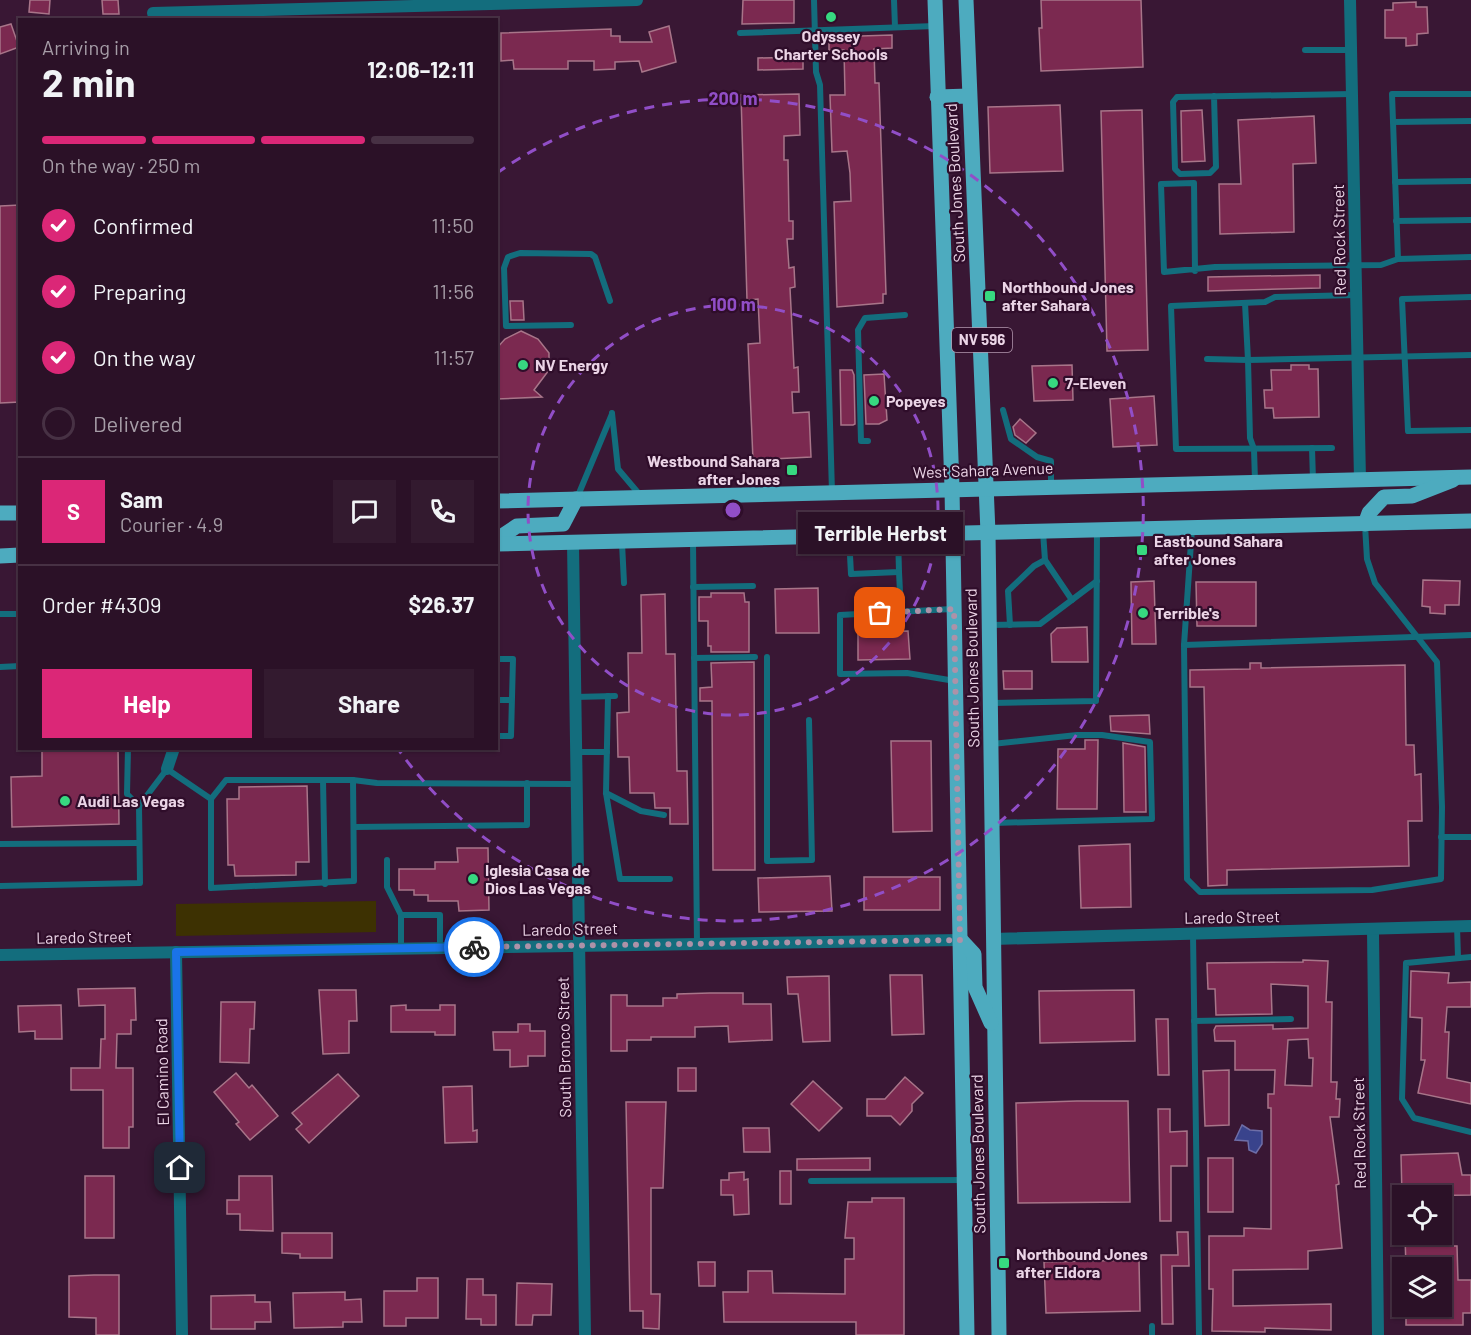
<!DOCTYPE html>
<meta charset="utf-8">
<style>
:root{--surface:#2b1127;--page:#331a2f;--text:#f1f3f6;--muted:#a69da7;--line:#473144;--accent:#db2777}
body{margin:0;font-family:Barlow,sans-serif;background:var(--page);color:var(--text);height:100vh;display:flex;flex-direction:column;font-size:22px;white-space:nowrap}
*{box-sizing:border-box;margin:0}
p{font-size:20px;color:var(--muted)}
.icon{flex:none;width:33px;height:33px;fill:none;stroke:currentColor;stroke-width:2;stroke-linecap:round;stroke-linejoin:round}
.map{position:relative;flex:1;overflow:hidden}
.details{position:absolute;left:18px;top:18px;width:480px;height:732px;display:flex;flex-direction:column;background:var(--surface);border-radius:0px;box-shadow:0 2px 4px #0004,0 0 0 2px var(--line)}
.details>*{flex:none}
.fabs{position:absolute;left:1392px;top:1185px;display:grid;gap:12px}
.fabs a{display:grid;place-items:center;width:60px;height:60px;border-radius:0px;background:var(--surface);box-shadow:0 2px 4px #0004,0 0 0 2px var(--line);font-size:30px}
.pin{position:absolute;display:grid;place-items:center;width:51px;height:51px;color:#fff;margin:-26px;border-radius:12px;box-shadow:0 3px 9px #0006}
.courier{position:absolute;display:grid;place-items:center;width:60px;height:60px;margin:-30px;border:4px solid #1a73e8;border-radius:50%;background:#fff;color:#222;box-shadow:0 2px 8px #0007}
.bubble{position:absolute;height:42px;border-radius:0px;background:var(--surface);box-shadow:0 2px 4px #0004,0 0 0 2px var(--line);font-size:20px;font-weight:700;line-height:42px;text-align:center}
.headline em{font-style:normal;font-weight:700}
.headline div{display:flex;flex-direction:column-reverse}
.headline{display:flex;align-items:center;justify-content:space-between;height:102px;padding:0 24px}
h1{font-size:39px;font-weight:700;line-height:45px}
.bar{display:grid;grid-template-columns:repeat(4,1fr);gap:9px 6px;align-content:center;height:72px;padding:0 24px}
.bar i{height:8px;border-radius:4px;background:var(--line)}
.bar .active{background:var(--accent)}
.bar p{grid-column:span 4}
.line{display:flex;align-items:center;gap:15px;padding:0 24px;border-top:2px solid var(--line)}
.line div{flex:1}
.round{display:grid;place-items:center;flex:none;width:63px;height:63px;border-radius:0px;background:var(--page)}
ol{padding:0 24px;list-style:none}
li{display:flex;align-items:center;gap:18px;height:66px}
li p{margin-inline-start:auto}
li .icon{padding:6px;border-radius:50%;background:var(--accent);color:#fff;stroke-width:4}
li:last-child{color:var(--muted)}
li i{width:33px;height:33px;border:3px solid var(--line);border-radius:50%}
.button{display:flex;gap:12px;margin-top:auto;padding:12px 24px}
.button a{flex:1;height:69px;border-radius:0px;background:var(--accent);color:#fff;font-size:24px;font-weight:700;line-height:69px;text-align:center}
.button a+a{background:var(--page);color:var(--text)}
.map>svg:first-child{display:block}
.green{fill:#3d3102}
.water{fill:#39438c;stroke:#6e6ea7;stroke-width:1.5}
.building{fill:#7b2950;stroke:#a87589;stroke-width:1.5;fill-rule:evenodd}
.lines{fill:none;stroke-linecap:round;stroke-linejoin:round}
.service{stroke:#136d7d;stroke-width:6}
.minor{stroke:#136d7d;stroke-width:12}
.primary{stroke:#4dabbf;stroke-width:15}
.done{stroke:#ad92a8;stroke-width:6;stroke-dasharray:0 10.8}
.route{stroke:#1a73e8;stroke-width:8}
.ring{fill:none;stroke:#914ec7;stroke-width:3;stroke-dasharray:10 8}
.poi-dot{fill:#37d880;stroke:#2f0d2a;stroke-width:2}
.labels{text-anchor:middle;stroke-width:4.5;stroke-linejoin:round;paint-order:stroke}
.shield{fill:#2f0d2a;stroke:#b398ae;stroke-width:1.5}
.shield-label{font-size:15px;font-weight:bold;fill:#ebd4e6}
.poi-label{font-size:16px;font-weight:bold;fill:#ebd4e6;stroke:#2f0d2a;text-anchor:start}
.street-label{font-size:16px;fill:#ebd4e6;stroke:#2f0d2a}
.centre{fill:#914ec7;stroke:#2f0d2a;stroke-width:3}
.ring-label{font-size:18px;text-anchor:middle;font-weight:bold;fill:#914ec7;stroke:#2f0d2a;stroke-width:4.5;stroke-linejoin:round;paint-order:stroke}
</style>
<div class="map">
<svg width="1471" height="1335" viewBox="0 0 1471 1335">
<rect width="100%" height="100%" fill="#391734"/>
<path class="green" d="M376,901V932L176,936V904Z"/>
<path class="water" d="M1242,1125L1250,1130L1262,1131V1144L1256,1153L1249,1150L1248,1141L1235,1140Z"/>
<g class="building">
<path d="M30,0H50L49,14L29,12Z"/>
<path d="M102,0H118L119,14H103Z"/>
<path d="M743,0H794V23L742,24Z"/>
<path d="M1041,0H1141L1143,67L1041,71L1039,28H1042Z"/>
<path d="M1416,2V7H1427L1428,33L1417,34V45L1406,46V38H1385V10H1393V3Z"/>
<path d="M11,24L19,47L0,54V27Z"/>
<path d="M669,26L676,62L642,72L639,61L615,62V69L594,70V61H568V69H514L513,60L501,61V33L611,29V36H620V42H652L649,32Z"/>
<path d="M892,35V48L874,49L875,83H879L886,294H883V303L837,307L834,202L851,201L850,173L847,151L832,152L830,95H845L844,50H829V37Z"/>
<path d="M803,57V69L758,70V58Z"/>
<path d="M799,94L800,135L784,136V160H788L789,221H793V239H787L789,268L794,267L795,287L790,288L794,368L798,367L799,392H792L793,413L809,412L811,457L753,460L748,344L760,343L758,299L747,300L741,95Z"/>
<path d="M1060,105L1063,171L990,173L988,107Z"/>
<path d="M1142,110L1148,350L1107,351L1101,111Z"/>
<path d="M1202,110L1205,161L1182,162L1181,111Z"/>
<path d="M1314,116L1316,163L1293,164L1294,232L1220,234L1219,184H1241L1238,120Z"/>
<path d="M20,205V402L0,403V206Z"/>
<path d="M1320,275V288L1208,291V277Z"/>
<path d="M510,301H523L524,320H511Z"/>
<path d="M521,331L538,339L549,353V370L534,390L542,397L496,399V349L505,339Z"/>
<path d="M1072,365L1073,400L1034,401L1032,366Z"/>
<path d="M1291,365H1309V369H1318L1319,417L1274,418L1273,408H1265L1264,390H1272L1271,370H1291Z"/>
<path d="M840,370H852L854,375L855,424L853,425H841Z"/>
<path d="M884,374L887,420L879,424H866L864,375Z"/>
<path d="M1154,396L1157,445L1113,447L1110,399Z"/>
<path d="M1020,419L1036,433L1026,443L1015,435L1013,427Z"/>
<path d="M1423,580L1460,581L1459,605H1445V614L1430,613V607L1422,606Z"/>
<path d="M1154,581L1156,644H1132L1131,582Z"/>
<path d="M1196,582H1256V626H1197Z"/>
<path d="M818,588L819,633H776L775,589Z"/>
<path d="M711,593H744L745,602H749V652H711V646H708V621H699V597H711Z"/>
<path d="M665,594L666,654H675L677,771H687L688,824H670V808H655L654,793H630L629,757H618L617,713L629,712L628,653H642L641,595Z"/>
<path d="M1087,627L1088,662H1052L1051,634L1057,628Z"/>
<path d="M908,631L910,659L858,660V632Z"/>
<path d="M754,662L755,870H713L712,701H700V688L712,687L711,663Z"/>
<path d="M1250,663H1261V668L1405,665L1406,745H1414L1415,775L1421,774L1422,821H1408L1409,866L1227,870V885L1208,886L1204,687H1190V670L1250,669Z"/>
<path d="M1003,671H1032V689H1004Z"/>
<path d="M1149,715L1150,734L1111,731L1110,716Z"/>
<path d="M1085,740H1098L1097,809H1057L1058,749H1085Z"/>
<path d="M891,741H931L932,831L893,832Z"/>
<path d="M1123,743L1145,747L1146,812H1124Z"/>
<path d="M42,748H118L119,824L12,827L11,777L42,776Z"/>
<path d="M307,786L309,862H296V875L235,876L234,865H228L227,799H239V787Z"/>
<path d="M1130,844L1131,907L1081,908L1079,846Z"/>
<path d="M457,848H488L489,910L459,911L458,901H428V895H414V890H399V869H435V862H458Z"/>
<path d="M830,876L832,911L759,912L758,878Z"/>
<rect x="864" y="877" width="76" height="33"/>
<path d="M1303,960L1328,961L1326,1002H1332L1331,1082H1337L1336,1099H1340L1339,1117H1330L1339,1184L1336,1185L1342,1248L1308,1251V1269L1233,1270V1306L1331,1304V1330L1265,1328V1332L1212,1331L1213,1289H1209V1236H1244V1228L1271,1229V1108H1268V1094H1274L1275,1070H1235V1041H1215L1214,1030L1216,1026L1273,1025V1029L1308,1028V986L1271,984L1272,1014L1216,1015L1215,989H1208L1207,963L1303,962ZM1308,1039L1309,1058H1313L1312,1086L1285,1085L1288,1040Z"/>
<path d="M1411,971L1449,973L1448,983L1471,982V1007H1447L1445,1032H1449L1447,1078L1471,1083V1104L1418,1093L1425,1060H1421L1422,1018L1410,1017Z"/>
<path d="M890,975H922L924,1034L892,1035Z"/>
<path d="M829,976L830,1041L803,1042L798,994H788L787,977Z"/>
<path d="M135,988L136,1020H131V1034H117L116,1068H133V1127H129V1148H103V1090H71V1068H100L101,1039H105V1005L79,1006L78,989Z"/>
<path d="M319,990H356L357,1021H349V1053L323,1054Z"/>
<path d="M1134,990L1135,1041L1040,1043L1039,991Z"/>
<path d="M710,993H743V1004H771L772,1040L729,1042L728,1026L695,1027V1037H651V1040H627V1051H611V995H627V1006H663V998H677V994Z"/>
<path d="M221,1002H255L254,1029H250L249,1063L220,1062Z"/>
<path d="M61,1005L62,1039H35V1031L19,1032L18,1006Z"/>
<path d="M406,1005V1010H440V1005H455V1035H435V1032H391V1006Z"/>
<path d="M1156,1019H1168L1169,1075H1158Z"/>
<path d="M518,1024H530V1031H545V1056H528V1066L510,1067V1050H494L493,1032H518Z"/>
<rect x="678" y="1068" width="18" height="23"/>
<path d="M1229,1070V1125L1205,1126L1203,1071Z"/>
<path d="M236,1073L249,1088L252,1085L278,1116L250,1140L236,1124L239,1122L214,1092Z"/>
<path d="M338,1074L359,1096L309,1143L296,1129L302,1124L292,1113Z"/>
<path d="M905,1077L923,1093L912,1104V1111L900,1125L891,1116H867V1099H885Z"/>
<path d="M813,1081L842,1108L819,1131L791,1104Z"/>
<path d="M472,1086L473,1131L477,1130V1142L445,1143L443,1087Z"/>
<path d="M1077,1101H1128L1130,1202L1018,1203L1016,1103Z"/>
<path d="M626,1102H666L663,1188H651V1294H660L659,1329L643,1328V1311H630Z"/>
<path d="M1158,1109H1170V1132L1187,1131V1166H1171V1221H1160Z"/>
<path d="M743,1128H769L770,1152H744Z"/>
<path d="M1458,1153L1462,1175H1471V1195L1402,1196L1401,1155Z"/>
<path d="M870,1158V1170H797V1159Z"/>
<rect x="1208" y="1158" width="25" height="54"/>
<rect x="780" y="1171" width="11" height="33"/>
<path d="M744,1172V1180L748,1179L749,1214L734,1215L733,1195H721V1180H729V1173Z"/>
<rect x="85" y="1176" width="29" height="62"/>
<path d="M239,1176H272L273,1231L240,1230V1214H227V1200H239Z"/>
<path d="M872,1198H904V1335H856V1322H724L723,1292H748V1271H772L773,1293L845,1294V1259H854V1238H845L848,1202H872Z"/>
<path d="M1177,1232H1188L1189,1266H1172L1173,1324H1162L1161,1255H1178Z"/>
<path d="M282,1233H332V1258H300V1254L282,1253Z"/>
<path d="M1453,1235V1246H1457L1458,1280H1471V1313H1463V1325H1406V1306H1442V1268H1406L1405,1236Z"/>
<path d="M1139,1260L1140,1311L1046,1313L1044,1262Z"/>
<path d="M698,1262H715V1286H699Z"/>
<path d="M94,1275H119V1335H96V1318L69,1317V1276Z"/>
<path d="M417,1278H438V1318H406V1326H384V1291H417Z"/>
<path d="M467,1279H483V1295H496V1325H481V1319H466Z"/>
<path d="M517,1283L552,1284L551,1315H533L532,1325H516Z"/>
<path d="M345,1292V1300L361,1299L362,1322H343V1327L294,1328L293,1293Z"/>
<path d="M255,1295V1302H270L271,1322H255V1329H211V1296Z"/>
</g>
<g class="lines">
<g class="service">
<path d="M814,0L816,72L820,85L832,492"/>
<path d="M894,0L895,27"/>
<path d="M740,33L935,26"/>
<path d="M1305,50H1351"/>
<path d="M1214,96L1216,167L1210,173L1180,174L1175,169L1173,102L1177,97L1352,94"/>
<path d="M1393,122L1471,121"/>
<path d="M1395,182L1471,181"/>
<path d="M1396,221L1471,220"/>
<path d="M1398,259L1392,94H1471"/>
<path d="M1195,271L1194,183L1161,184L1164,272L1215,267L1381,265L1398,259L1471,257"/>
<path d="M1471,297L1402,299L1408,431L1471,430"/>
<path d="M571,325L506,326L504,268L508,257L520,253L591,254L595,257L610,301"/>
<path d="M1207,359L1248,360L1245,303"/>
<path d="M1003,410L1011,439L1037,457L1051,461V486"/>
<path d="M612,413L618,469L640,495"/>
<path d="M868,441H861L858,330L865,318L905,315"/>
<path d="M1312,448L1313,480"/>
<path d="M1332,448L1176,449L1171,306L1265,302L1275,297L1356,295"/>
<path d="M1255,481L1254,449L1250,438L1248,360L1471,355"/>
<path d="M577,498L612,414"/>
<path d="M1192,528L1184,645L1187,879L1200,892L1372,890L1441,879L1442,807L1437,662L1375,583L1367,559L1365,525"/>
<path d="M1043,532L1045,560L1072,600"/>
<path d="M849,537L851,574L899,572L898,535"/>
<path d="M693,541L697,944"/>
<path d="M622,543L624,583"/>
<path d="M899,572L901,612"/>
<path d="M693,587L753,586"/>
<path d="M952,609L840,615V674L907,673L955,681"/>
<path d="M0,614H20"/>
<path d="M989,625L1040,624L1097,581"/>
<path d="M1010,625L1008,591L1034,566L1045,560"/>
<path d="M1184,645L1471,635"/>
<path d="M767,657V861L812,860L809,720"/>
<path d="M694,658L755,657"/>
<path d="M496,659H513L511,736H496"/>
<path d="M0,667L20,666"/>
<path d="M608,696L606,793L620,879H670"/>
<path d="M575,697L615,696"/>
<path d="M496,700H511"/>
<path d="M992,703L1096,701L1097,531"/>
<path d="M992,744L1077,735H1102L1150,742L1152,819L993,823"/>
<path d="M128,748L127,794L139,806"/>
<path d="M576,752H607"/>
<path d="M323,780L325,884"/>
<path d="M353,780L377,783L575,784"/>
<path d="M606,793L641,811L664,815"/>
<path d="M354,827L527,825V783"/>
<path d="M1441,837H1471"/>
<path d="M0,844L139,843"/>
<path d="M387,860V887L401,915"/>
<path d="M0,886L140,883L139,806L167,769L211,799L226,780H353L354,881L211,888V799"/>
<path d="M1457,926L1458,957"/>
<path d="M1193,935L1199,1335"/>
<path d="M401,949V915H440V948"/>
<path d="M1471,957L1406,963L1402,1099L1414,1118L1471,1132"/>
<path d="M1194,1021L1291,1019"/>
<path d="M811,1181L964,1180"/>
<path d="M1152,1326V1335"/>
</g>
<g class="minor">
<path d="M1350,0L1360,479"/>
<path d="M153,13L637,0"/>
<path d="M573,543L585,1335"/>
<path d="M167,769L174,748"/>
<path d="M1373,931L1378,1335"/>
<path d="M993,939L1471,926"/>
<path d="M176,952L182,1335"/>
<path d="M0,955L961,940"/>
</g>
<g class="primary">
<path d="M935,0L952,488L967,1335"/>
<path d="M966,0L988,533L999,1335"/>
<path d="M937,97L969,96"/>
<path d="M496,501L1471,477"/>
<path d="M0,513H20"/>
<path d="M1365,524L1369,513L1384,497L1412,496L1453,480"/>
<path d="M496,540L517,526L563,524L576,499"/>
<path d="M496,544L1471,521"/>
<path d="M0,556L20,555"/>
<path d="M961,940L974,954L975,987L991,1023"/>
</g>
</g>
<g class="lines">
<path class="done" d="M474,947L960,940L954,609L880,613"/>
<path class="route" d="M180,1168L176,952L474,947"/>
</g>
<g class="ring">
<circle cx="733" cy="510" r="205"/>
<path d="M497 173A411 411 0 1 1 398 749"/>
</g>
<g class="poi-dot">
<circle cx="831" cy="17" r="6"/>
<rect x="984" y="290" width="12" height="12" rx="3"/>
<circle cx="523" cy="365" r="6"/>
<circle cx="1053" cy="383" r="6"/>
<circle cx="874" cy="401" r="6"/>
<rect x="786" y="464" width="12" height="12" rx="3"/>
<rect x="1136" y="544" width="12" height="12" rx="3"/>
<circle cx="1143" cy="613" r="6"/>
<circle cx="65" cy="801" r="6"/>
<circle cx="473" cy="879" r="6"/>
<rect x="998" y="1257" width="12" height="12" rx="3"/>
</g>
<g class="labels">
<rect class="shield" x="952" y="328" width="60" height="24" rx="4.5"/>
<g class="shield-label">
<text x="982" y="345">NV 596</text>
</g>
<g class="poi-label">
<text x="831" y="42" text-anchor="middle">Odyssey<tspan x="831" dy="18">Charter Schools</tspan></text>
<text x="1002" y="293">Northbound Jones<tspan x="1002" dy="18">after Sahara</tspan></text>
<text x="535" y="371">NV Energy</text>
<text x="1065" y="389">7-Eleven</text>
<text x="886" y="407">Popeyes</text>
<text x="780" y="467" text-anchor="end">Westbound Sahara<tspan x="780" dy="18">after Jones</tspan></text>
<text x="1154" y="547">Eastbound Sahara<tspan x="1154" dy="18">after Jones</tspan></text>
<text x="1155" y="619">Terrible's</text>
<text x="77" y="807">Audi Las Vegas</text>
<text x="485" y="876">Iglesia Casa de<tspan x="485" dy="18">Dios Las Vegas</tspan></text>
<text x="1016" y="1260">Northbound Jones<tspan x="1016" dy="18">after Eldora</tspan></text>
</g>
<g class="street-label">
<text transform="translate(955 183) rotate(-93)" y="6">South Jones Boulevard</text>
<text transform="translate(1339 240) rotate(-91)" y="6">Red Rock Street</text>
<text transform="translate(983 470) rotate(-2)" y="6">West Sahara Avenue</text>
<text transform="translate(972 668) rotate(-91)" y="6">South Jones Boulevard</text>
<text transform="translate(1232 917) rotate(-1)" y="6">Laredo Street</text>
<text transform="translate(570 929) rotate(-1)" y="6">Laredo Street</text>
<text transform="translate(84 937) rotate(-1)" y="6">Laredo Street</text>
<text transform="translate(564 1047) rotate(-91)" y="6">South Bronco Street</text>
<text transform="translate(162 1072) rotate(-91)" y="6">El Camino Road</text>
<text transform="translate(1359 1133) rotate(-91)" y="6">Red Rock Street</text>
<text transform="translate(978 1154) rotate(-91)" y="6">South Jones Boulevard</text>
</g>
</g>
<circle cx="733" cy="510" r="9" class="centre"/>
<g class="ring-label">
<text x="733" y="105">200 m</text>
<text x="733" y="311">100 m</text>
</g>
</svg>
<div class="fabs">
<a><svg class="icon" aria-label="locate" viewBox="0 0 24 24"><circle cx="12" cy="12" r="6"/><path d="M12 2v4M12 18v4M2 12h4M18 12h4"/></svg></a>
<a><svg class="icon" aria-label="layers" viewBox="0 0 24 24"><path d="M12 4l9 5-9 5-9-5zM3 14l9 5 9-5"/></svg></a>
</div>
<div class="pin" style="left:880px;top:613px;background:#ea580c"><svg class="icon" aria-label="bag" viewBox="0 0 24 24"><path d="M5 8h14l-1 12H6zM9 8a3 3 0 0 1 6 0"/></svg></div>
<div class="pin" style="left:180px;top:1168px;background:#1f2937"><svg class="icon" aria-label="home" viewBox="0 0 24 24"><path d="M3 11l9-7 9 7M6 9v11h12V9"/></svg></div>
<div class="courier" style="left:474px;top:947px"><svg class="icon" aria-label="bike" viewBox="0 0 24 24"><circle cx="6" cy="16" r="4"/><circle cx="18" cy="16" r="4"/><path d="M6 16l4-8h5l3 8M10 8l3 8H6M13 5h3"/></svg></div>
<div class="bubble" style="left:798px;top:512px;width:165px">Terrible Herbst</div>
<section class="details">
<div class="headline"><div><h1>2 min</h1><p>Arriving in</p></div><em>12:06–12:11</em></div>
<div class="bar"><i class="active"></i><i class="active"></i><i class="active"></i><i></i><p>On the way · 250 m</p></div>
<ol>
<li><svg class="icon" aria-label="check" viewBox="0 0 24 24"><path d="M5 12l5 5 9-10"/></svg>Confirmed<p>11:50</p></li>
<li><svg class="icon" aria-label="check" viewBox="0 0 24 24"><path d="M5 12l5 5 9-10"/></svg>Preparing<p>11:56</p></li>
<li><svg class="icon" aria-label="check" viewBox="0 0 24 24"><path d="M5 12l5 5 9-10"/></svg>On the way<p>11:57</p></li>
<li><i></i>Delivered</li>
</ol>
<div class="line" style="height:108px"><b class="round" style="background:var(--accent);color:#fff">S</b><div><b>Sam</b><p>Courier · 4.9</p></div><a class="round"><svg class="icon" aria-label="chat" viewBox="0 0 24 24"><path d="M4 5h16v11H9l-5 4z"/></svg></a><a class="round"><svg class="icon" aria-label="phone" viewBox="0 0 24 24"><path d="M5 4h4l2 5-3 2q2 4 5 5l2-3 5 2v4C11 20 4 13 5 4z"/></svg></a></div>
<div class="line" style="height:78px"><div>Order #4309</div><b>$26.37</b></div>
<div class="button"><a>Help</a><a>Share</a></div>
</section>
</div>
